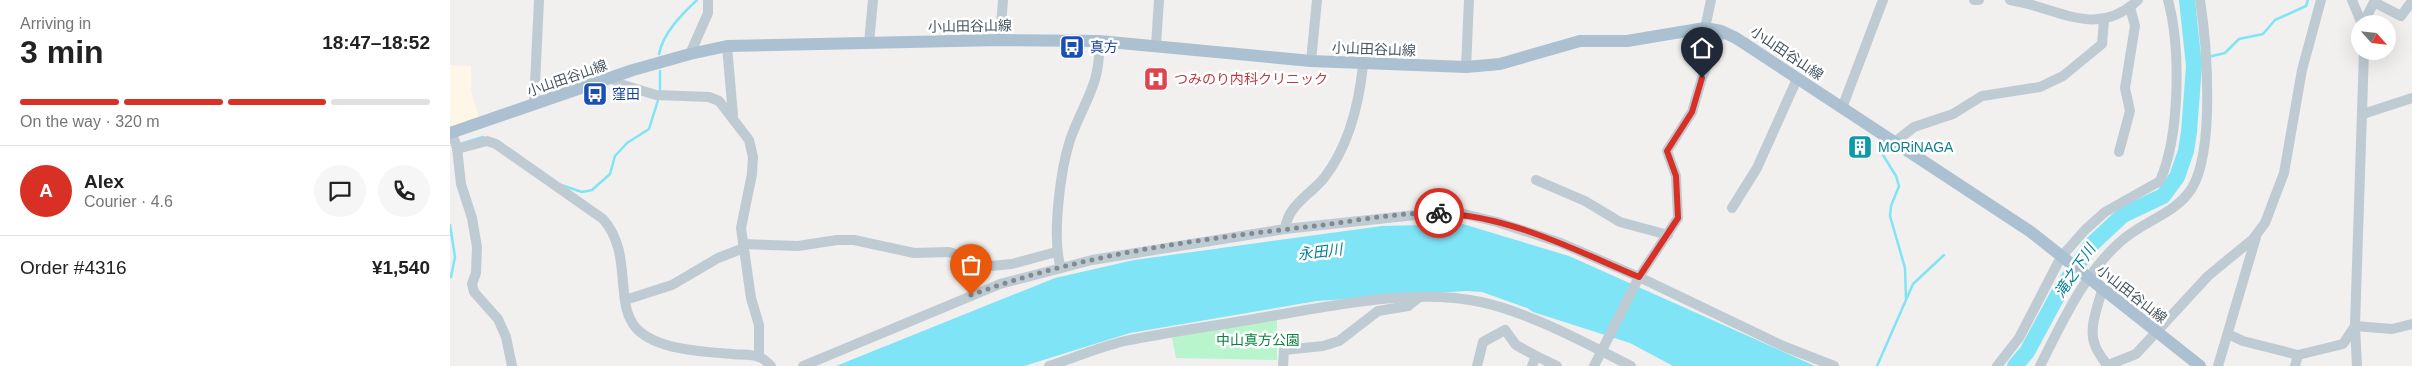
<!DOCTYPE html>
<meta charset="utf-8">
<style>
:root{--surface:#fff;--page:#f6f6f6;--text:#222;--muted:#767676;--line:#e0e0e0;--accent:#d93025}
body{margin:0;font-family:Arial,"Noto Sans JP",sans-serif;background:var(--page);color:var(--text);height:100vh;display:flex;flex-direction:column;font-size:19px;white-space:nowrap}
*{box-sizing:border-box;margin:0}
p{font-size:16px;color:var(--muted)}
.icon{flex:none;width:28px;height:28px;fill:none;stroke:currentColor;stroke-width:2;stroke-linecap:round;stroke-linejoin:round}
.map{position:relative;flex:1;overflow:hidden}
.panel{display:flex;flex-direction:column;background:var(--surface);width:450px}
.panel>*{flex:none}
.needle{width:32px;rotate:117deg}
.controls{position:absolute;left:1901px;top:15px;display:grid;gap:10px}
.controls a{display:grid;place-items:center;width:45px;height:45px;border-radius:50%;background:var(--surface);box-shadow:0 5px 20px #0002;font-size:25px}
.pin{position:absolute;display:grid;place-items:center;width:42px;height:42px;color:#fff;margin:-51px -21px;border-radius:50% 50% 50% 0;rotate:-45deg;box-shadow:0 0 5px #0007}
.pin .icon{rotate:45deg}
.courier{position:absolute;display:grid;place-items:center;width:50px;height:50px;margin:-25px;border:4px solid #d93025;border-radius:50%;background:#fff;color:#222;box-shadow:0 1px 6px #0007}
.summary em{font-style:normal;font-weight:700}
.summary div{display:flex;flex-direction:column-reverse}
.summary{display:flex;align-items:center;justify-content:space-between;height:85px;padding:0 20px}
h1{font-size:32px;font-weight:700;line-height:38px}
.bar{display:grid;grid-template-columns:repeat(4,1fr);gap:8px 5px;align-content:center;height:60px;padding:0 20px}
.bar i{height:6px;border-radius:4px;background:var(--line)}
.bar .on{background:var(--accent)}
.bar p{grid-column:span 4}
.line{display:flex;align-items:center;gap:12px;padding:0 20px;border-top:1px solid var(--line)}
.line div{flex:1}
.round{display:grid;place-items:center;flex:none;width:52px;height:52px;border-radius:26px;background:var(--page)}
main{display:flex;flex:1;min-height:0}
.map>svg:first-child{display:block}
.commercial{fill:#fef6e6}
.green{fill:#b8f5cc}
.water{fill:#80e4f7}
.lines{fill:none;stroke-linecap:round;stroke-linejoin:round}
.stream{stroke:#80e4f7;stroke-width:2.5}
.river{stroke:#80e4f7;stroke-width:16}
.minor{stroke:#becbd3;stroke-width:10}
.major{stroke:#abc0d1;stroke-width:12}
.done{stroke:#828a91;stroke-width:5;stroke-dasharray:0 9}
.route{stroke:#d93025;stroke-width:6}
.labels{text-anchor:middle;stroke-width:5;stroke-linejoin:round;paint-order:stroke}
.street-label{font-size:14px;fill:#45545f;stroke:#fff}
.transit-label{font-size:14px;fill:#164399;stroke:#fff;text-anchor:start}
.health-label{font-size:14px;fill:#be3a42;stroke:#fff;text-anchor:start}
.culture-label{font-size:14px;fill:#0d838f;stroke:#fff;text-anchor:start}
.park-label{font-size:14px;fill:#0b8441;stroke:#fff}
.water-label{font-size:15px;font-style:italic;fill:#037f95;stroke:#fff}
</style>
<main>
<section class="panel">
<div class="summary"><div><h1>3 min</h1><p>Arriving in</p></div><em>18:47–18:52</em></div>
<div class="bar"><i class="on"></i><i class="on"></i><i class="on"></i><i></i><p>On the way · 320 m</p></div>
<div class="line" style="height:90px"><b class="round" style="background:var(--accent);color:#fff">A</b><div><b>Alex</b><p>Courier · 4.6</p></div><a class="round"><svg class="icon" aria-label="chat" viewBox="0 0 24 24"><path d="M4 5h16v11H9l-5 4z"/></svg></a><a class="round"><svg class="icon" aria-label="phone" viewBox="0 0 24 24"><path d="M5 4h4l2 5-3 2q2 4 5 5l2-3 5 2v4C11 20 4 13 5 4z"/></svg></a></div>
<div class="line" style="height:65px"><div>Order #4316</div><b>¥1,540</b></div>
</section>
<div class="map">
<svg width="1962" height="366" viewBox="0 0 1962 366">
<rect width="100%" height="100%" fill="#f2efef"/>
<path class="commercial" d="M0,65L21,66V91L29,117L0,127Z"/>
<path class="green" d="M827,319V360L726,358L721,333Z"/>
<path class="water" d="M1013,224L1119,256L1365,366H1223L1180,343L1083,312L1077,308L1032,292L1016,291L867,301L680,333L574,366H386L605,278L684,260L932,226Z"/>
<g class="lines">
<g class="stream">
<path d="M209,54C213,33 232,14 247,0"/>
<path d="M1758,57L1775,53L1789,39L1813,34L1825,20L1856,6L1858,0"/>
<path d="M1743,61L1753,59"/>
<path d="M210,92V71"/>
<path d="M1435,143L1433,155L1446,176L1449,186L1441,206L1440,216L1455,268L1456,299"/>
<path d="M10,144L33,137"/>
<path d="M111,185L132,192L142,190L160,174L165,156L177,143L199,129L209,97"/>
<path d="M0,225L5,257L1,277"/>
<path d="M1427,366L1463,284L1494,255"/>
</g>
<path class="river" d="M1565,366L1577,352L1611,289L1641,245L1673,215L1713,196L1727,177L1736,151L1739,132L1744,66L1737,0"/>
<g class="minor">
<path d="M1524,0H1529"/>
<path d="M1560,0C1607,7 1646,40 1688,0"/>
<path d="M1902,0L1912,24"/>
<path d="M1913,24L1924,2L1951,16L1962,1"/>
<path d="M1255,28L1261,0"/>
<path d="M550,40L553,0"/>
<path d="M419,43L423,0"/>
<path d="M706,45L709,0"/>
<path d="M277,46L283,115"/>
<path d="M240,54L258,13V0"/>
<path d="M861,61L867,0"/>
<path d="M1016,67L1019,0"/>
<path d="M163,79L170,84L206,95L259,97L269,101L299,140L303,157L302,174L291,228L301,298L309,325V357"/>
<path d="M84,105L89,0"/>
<path d="M1392,108L1433,0"/>
<path d="M1913,114L1962,98"/>
<path d="M2,133L7,148L11,184L22,218L27,247L26,273L22,284L24,292L48,319L56,337L62,366"/>
<path d="M1445,142L1464,127L1503,114L1532,96L1590,87L1613,76L1652,44L1654,20"/>
<path d="M7,149L37,141L46,144L153,219C184,254 163,304 187,329C207,350 255,352 282,354C290,355 302,354 309,357C313,358 318,363 321,366"/>
<path d="M1669,152L1680,111L1675,88L1685,26L1680,7"/>
<path d="M1086,180L1135,201L1170,222L1218,235"/>
<path d="M1282,208L1307,168L1347,79"/>
<path d="M835,229C838,205 860,195 874,178C899,146 909,104 913,65"/>
<path d="M293,244L348,246L387,240H404L464,253L499,252L541,266L562,264L606,252"/>
<path d="M611,268C601,237 611,162 623,132C637,97 651,81 649,41"/>
<path d="M1652,290C1648,306 1638,329 1645,345C1647,352 1653,359 1657,365"/>
<path d="M175,300L222,285L268,258L294,248"/>
<path d="M1778,334L1793,341L1848,355L1893,344L1905,326L1942,329L1962,324"/>
<path d="M353,366L550,284L642,260L835,229L984,213L1014,214L1047,222L1111,243L1189,277L1333,346L1384,366"/>
<path d="M599,366C624,358 649,347 675,341C723,331 772,325 821,316C886,305 965,288 1031,302C1081,313 1135,343 1181,366"/>
<path d="M833,366L834,350L873,346L889,341L928,311L958,306L968,298"/>
<path d="M1027,366L1033,342L1055,330L1066,345L1086,356"/>
<path d="M1082,366L1086,356L1107,366"/>
<path d="M1144,366L1189,277L1228,218L1226,176L1217,151L1242,112L1252,78L1271,31"/>
<path d="M1547,366L1569,338L1611,257L1635,230L1655,212L1710,181C1730,135 1731,48 1718,0"/>
<path d="M1590,366C1612,323 1633,275 1670,242C1692,221 1725,215 1742,188C1765,149 1757,45 1750,0"/>
<path d="M1656,366L1686,354L1758,276L1803,239L1815,223L1834,173L1852,70L1871,0"/>
<path d="M1768,366L1806,237"/>
<path d="M1845,366L1848,355"/>
<path d="M1907,366L1905,326L1914,51"/>
</g>
<path class="major" d="M0,133L183,70L240,54L277,46L550,40L649,41L861,61L1016,67L1050,64L1130,41H1177L1255,28L1271,31L1286,38L1581,232L1750,366"/>
</g>
<g class="lines">
<path class="done" d="M521,295C631,254 750,239 865,226C906,221 949,212 989,213"/>
<path class="route" d="M989,213C1060,216 1125,250 1189,277L1228,218L1226,176L1217,151L1242,112L1252,78"/>
</g>
<defs>
<symbol id="bus-square" viewBox="-11 -11 22 22"><rect x="-9" y="-9" width="18" height="18" rx="4" fill="#1a4fb4" stroke="#fff"/><path d="M-5-6H5V4H4V6H2V4H-2V6H-4V4H-5ZM-3.5-4V0h7V-4ZM-3.5 1.2v1.5H-2V1.2ZM2 1.2v1.5H3.5V1.2Z" fill="#fff"/></symbol>
<symbol id="hospital-square" viewBox="-11 -11 22 22"><rect x="-9" y="-9" width="18" height="18" rx="4" fill="#e0444e" stroke="#fff"/><path d="M-5-5h3v3.5h4V-5h3V5h-3V1.5h-4V5h-3Z" fill="#fff"/></symbol>
<symbol id="building-square" viewBox="-11 -11 22 22"><rect x="-9" y="-9" width="18" height="18" rx="4" fill="#0f9aa8" stroke="#fff"/><path d="M-4-6H4V6H1V3H-1V6H-4ZM-2.5-4.3h1.7v1.8h-1.7ZM.8-4.3h1.7v1.8H.8ZM-2.5-1h1.7V.8h-1.7ZM.8-1h1.7V.8H.8Z" fill="#fff"/></symbol>
</defs>
<g fill-rule="evenodd">
<use href="#bus-square" x="608" y="33" width="28" height="28"/>
<use href="#hospital-square" x="692" y="65" width="28" height="28"/>
<use href="#bus-square" x="131" y="80" width="28" height="28"/>
<use href="#building-square" x="1396" y="133" width="28" height="28"/>
</g>
<g class="labels">
<g class="street-label">
<text transform="translate(520 26) rotate(-1)" y="5">小山田谷山線</text>
<text transform="translate(924 49) rotate(2)" y="5">小山田谷山線</text>
<text transform="translate(1337 53) rotate(34)" y="5">小山田谷山線</text>
<text transform="translate(117 78) rotate(-19)" y="5">小山田谷山線</text>
<text transform="translate(1682 294) rotate(38)" y="5">小山田谷山線</text>
</g>
<g class="transit-label">
<text x="640" y="52">真方</text>
<text x="162" y="99">窪田</text>
</g>
<g class="health-label">
<text x="724" y="84">つみのり内科クリニック</text>
</g>
<g class="culture-label">
<text x="1428" y="152">MORiNAGA</text>
</g>
<g class="park-label">
<text x="808" y="345">中山真方公園</text>
</g>
<g class="water-label">
<text transform="translate(870 252) rotate(-7)" y="5">永田川</text>
<text transform="translate(1625 271) rotate(-56)" y="5">滝之下川</text>
</g>
</g>
</svg>
<div class="controls">
<a><svg class="needle" viewBox="-14 -14 28 28"><path d="M0-13l5 13h-10z" fill="#e53935"/><path d="M0 13l5-13h-10z" fill="#767676"/></svg></a>
</div>
<div class="pin" style="left:521px;top:295px;background:#ea580c"><svg class="icon" aria-label="bag" viewBox="0 0 24 24"><path d="M5 8h14l-1 12H6zM9 8a3 3 0 0 1 6 0"/></svg></div>
<div class="pin" style="left:1252px;top:78px;background:#1f2937"><svg class="icon" aria-label="home" viewBox="0 0 24 24"><path d="M3 11l9-7 9 7M6 9v11h12V9"/></svg></div>
<div class="courier" style="left:989px;top:213px"><svg class="icon" aria-label="bike" viewBox="0 0 24 24"><circle cx="6" cy="16" r="4"/><circle cx="18" cy="16" r="4"/><path d="M6 16l4-8h5l3 8M10 8l3 8H6M13 5h3"/></svg></div>
</div>
</main>
